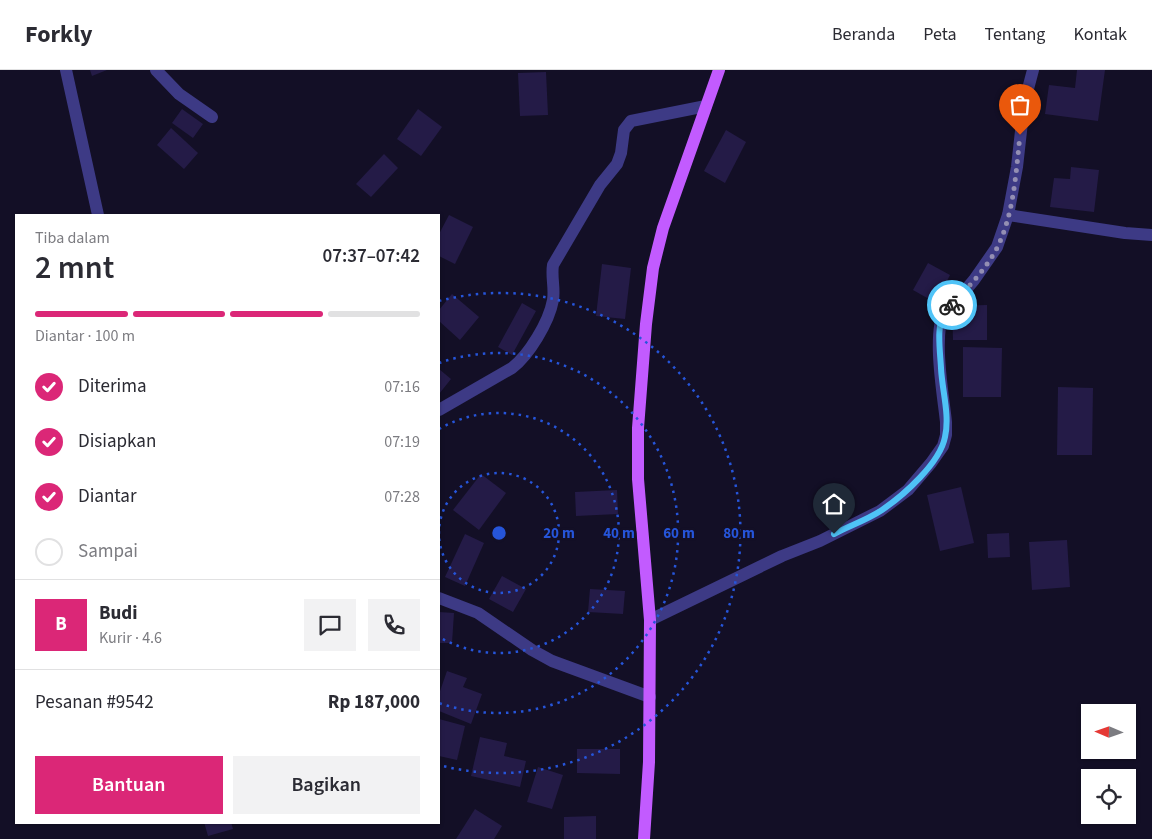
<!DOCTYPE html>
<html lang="id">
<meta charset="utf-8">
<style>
:root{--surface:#fff;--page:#f2f2f3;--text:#2b2b33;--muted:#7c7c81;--line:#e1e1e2;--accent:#db2777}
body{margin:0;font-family:"Source Sans 3",sans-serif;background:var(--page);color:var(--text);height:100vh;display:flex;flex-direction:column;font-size:19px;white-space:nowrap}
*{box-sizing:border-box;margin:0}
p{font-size:16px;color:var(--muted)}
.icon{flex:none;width:28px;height:28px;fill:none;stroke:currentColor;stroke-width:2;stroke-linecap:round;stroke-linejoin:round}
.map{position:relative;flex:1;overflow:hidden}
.sheet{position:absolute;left:15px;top:144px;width:425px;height:610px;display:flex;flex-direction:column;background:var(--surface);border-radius:0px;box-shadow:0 1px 4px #0004}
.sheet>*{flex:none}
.needle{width:32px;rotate:272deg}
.buttons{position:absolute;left:1081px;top:634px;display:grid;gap:10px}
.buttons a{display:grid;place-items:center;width:55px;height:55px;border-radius:0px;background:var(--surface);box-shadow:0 1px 4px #0004;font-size:25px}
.pin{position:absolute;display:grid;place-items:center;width:42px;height:42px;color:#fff;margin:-51px -21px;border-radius:50% 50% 50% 0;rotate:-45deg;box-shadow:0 0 5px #0007}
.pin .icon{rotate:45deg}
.courier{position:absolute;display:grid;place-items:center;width:50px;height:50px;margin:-25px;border:4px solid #4fc3f7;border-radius:50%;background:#fff;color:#222;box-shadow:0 1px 6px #0007}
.head em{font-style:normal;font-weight:600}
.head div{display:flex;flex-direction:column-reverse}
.head{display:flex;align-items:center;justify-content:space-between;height:85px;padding:0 20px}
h1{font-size:32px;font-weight:600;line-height:38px}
.bar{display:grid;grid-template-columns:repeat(4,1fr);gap:8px 5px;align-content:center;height:60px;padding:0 20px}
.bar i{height:6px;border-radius:4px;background:var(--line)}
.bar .active{background:var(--accent)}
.bar p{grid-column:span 4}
.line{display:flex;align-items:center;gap:12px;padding:0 20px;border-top:1px solid var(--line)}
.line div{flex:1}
.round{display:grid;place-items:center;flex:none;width:52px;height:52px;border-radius:0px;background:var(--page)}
ol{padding:0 20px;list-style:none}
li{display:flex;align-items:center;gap:15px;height:55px}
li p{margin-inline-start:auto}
li .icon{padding:5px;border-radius:50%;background:var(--accent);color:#fff;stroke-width:4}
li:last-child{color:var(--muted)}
li i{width:28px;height:28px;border:2px solid var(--line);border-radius:50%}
.cta{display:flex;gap:10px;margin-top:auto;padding:10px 20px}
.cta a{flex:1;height:58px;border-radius:0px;background:var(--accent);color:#fff;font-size:20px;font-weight:600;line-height:58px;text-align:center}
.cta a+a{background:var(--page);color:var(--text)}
header{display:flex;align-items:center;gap:30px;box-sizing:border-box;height:70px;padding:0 25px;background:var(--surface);border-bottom:1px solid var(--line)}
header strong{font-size:24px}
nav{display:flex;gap:28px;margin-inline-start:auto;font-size:18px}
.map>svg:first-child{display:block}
.building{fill:#241b47}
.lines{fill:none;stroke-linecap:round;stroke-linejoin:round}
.street{stroke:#3d3a85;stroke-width:12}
.primary{stroke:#c25bff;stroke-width:12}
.done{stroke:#948fb3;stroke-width:5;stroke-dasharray:0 9}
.route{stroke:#4fc3f7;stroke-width:6}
.ring{fill:none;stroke:#2655da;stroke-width:2.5;stroke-dasharray:2.5 5}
.centre{fill:#2655da;stroke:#130f26;stroke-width:2.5}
.ring-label{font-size:15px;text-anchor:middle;font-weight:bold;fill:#2655da;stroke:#130f26;stroke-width:5;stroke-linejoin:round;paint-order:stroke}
</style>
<header>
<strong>Forkly</strong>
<nav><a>Beranda</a><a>Peta</a><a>Tentang</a><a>Kontak</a></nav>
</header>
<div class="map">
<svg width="1152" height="769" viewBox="0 0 1152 769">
<rect width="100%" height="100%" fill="#130f26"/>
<g class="building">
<path d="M90,0H107L92,6Z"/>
<path d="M1077,0H1105L1098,51L1045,44L1049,15L1075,18Z"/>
<path d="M546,2L548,45L520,46L518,3Z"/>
<path d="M182,39L203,54L193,68L172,53Z"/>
<path d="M418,39L442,57L421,86L397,69Z"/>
<path d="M171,58L198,83L184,99L157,75Z"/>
<path d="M726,60L746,72L725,113L704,101Z"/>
<path d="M384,84L398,98L371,127L356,114Z"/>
<path d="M1071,97L1099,100L1094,142L1050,137L1054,108L1070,109Z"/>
<path d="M449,145L473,157L455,194L439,186V164Z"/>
<path d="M928,193L950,205L936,233L913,220Z"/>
<path d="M602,194L631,198L625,249L596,246Z"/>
<path d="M452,224L479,247L460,270L439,251V240Z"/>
<path d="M522,233L536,241L512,285L498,277Z"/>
<path d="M987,235V270H953L952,236Z"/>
<path d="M963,277L1002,278L1001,327H963Z"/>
<path d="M439,299L451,309L439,324Z"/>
<path d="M1058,317L1093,318L1092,385H1057Z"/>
<path d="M481,404L506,423L479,460L453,440Z"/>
<path d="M961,417L974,473L940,481L927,425Z"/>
<path d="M617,420L618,444L576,446L575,422Z"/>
<path d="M1009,463L1010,487L988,488L987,464Z"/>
<path d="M465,464L484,473L465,516L445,507Z"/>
<path d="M1067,470L1070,517L1032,520L1029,472Z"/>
<path d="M502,506L526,519L513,542L489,529Z"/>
<path d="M590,519L625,521L623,544L588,542Z"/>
<path d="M439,542L454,543L452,573H439Z"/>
<path d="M447,601L467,608L463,617L482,624L471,654L439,641V624Z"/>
<path d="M439,649L465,656L457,690L439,686Z"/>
<path d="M480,667L507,673L504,686L526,691L520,717L471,706Z"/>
<path d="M577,679H620V704L577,703Z"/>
<path d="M538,697L563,705L552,739L527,732Z"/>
<path d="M475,739L502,756L494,769H456Z"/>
<path d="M596,746V769H564V747Z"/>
<path d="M204,752H231L233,759L208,766Z"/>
</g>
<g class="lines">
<g class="street">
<path d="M66,0L98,145"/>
<path d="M156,0L179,24L212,47"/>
<path d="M1008,145L1125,163L1152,165"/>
<path d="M439,340L512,298C529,285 549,252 553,230C555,218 551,207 553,195L600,115L617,94L621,83L624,60L631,51L706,36"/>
<path d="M439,528L478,543L532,580L552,591L650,627"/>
<path d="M650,550L782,486L820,471L880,441L908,420L931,393L943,376L946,365V352C943,323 932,265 945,238L952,236L974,210L997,177L1008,145L1017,97L1024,34L1033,0"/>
</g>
<path class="primary" d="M644,769L649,692L650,550L638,409V358L646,254L653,198L663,158L719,0"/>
</g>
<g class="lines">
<path class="done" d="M952,235C968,217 986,199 997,178C1014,144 1016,102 1020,65"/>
<path class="route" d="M834,464C849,456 867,450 882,440C904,425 940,393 945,367C950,345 942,320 941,298C940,279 936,257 945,238L952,235"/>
</g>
<g class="ring">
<circle cx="499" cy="463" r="60"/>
<path d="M439 359A120 120 0 1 1 439 567"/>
<path d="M439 293A180 180 0 1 1 439 633"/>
<path d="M439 231A240 240 0 1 1 439 695"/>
</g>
<circle cx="499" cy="463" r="8" class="centre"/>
<g class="ring-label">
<text x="559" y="468">20 m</text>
<text x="619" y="468">40 m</text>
<text x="679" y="468">60 m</text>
<text x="739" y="468">80 m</text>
</g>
</svg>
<div class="buttons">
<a><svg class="needle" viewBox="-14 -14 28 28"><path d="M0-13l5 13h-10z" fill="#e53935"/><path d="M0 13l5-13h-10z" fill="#7c7c81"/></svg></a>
<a><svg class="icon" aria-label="locate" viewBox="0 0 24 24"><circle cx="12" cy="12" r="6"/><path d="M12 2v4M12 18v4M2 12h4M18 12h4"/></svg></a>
</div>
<div class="pin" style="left:1020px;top:65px;background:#ea580c"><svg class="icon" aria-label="bag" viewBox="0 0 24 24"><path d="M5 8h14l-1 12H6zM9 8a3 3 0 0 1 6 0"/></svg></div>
<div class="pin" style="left:834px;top:464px;background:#1f2937"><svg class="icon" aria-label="home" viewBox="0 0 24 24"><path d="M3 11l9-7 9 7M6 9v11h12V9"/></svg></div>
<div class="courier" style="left:952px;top:235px"><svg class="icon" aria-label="bike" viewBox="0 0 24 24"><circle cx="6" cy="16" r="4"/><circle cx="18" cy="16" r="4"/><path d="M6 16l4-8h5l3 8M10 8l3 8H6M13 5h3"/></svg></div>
<section class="sheet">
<div class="head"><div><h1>2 mnt</h1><p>Tiba dalam</p></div><em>07:37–07:42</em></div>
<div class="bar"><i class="active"></i><i class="active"></i><i class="active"></i><i></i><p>Diantar · 100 m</p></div>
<ol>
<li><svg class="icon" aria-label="check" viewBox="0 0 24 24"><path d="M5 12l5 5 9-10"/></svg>Diterima<p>07:16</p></li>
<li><svg class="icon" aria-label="check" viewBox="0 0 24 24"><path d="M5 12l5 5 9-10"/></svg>Disiapkan<p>07:19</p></li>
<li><svg class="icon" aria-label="check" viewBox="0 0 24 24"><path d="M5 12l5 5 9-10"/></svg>Diantar<p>07:28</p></li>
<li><i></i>Sampai</li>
</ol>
<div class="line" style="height:90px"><b class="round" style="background:var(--accent);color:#fff">B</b><div><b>Budi</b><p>Kurir · 4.6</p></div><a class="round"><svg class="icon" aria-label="chat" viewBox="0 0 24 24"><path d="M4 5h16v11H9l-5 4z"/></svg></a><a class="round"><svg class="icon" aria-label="phone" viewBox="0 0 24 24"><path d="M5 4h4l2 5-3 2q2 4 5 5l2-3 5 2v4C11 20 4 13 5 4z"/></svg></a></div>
<div class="line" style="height:65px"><div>Pesanan #9542</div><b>Rp 187,000</b></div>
<div class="cta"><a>Bantuan</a><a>Bagikan</a></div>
</section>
</div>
